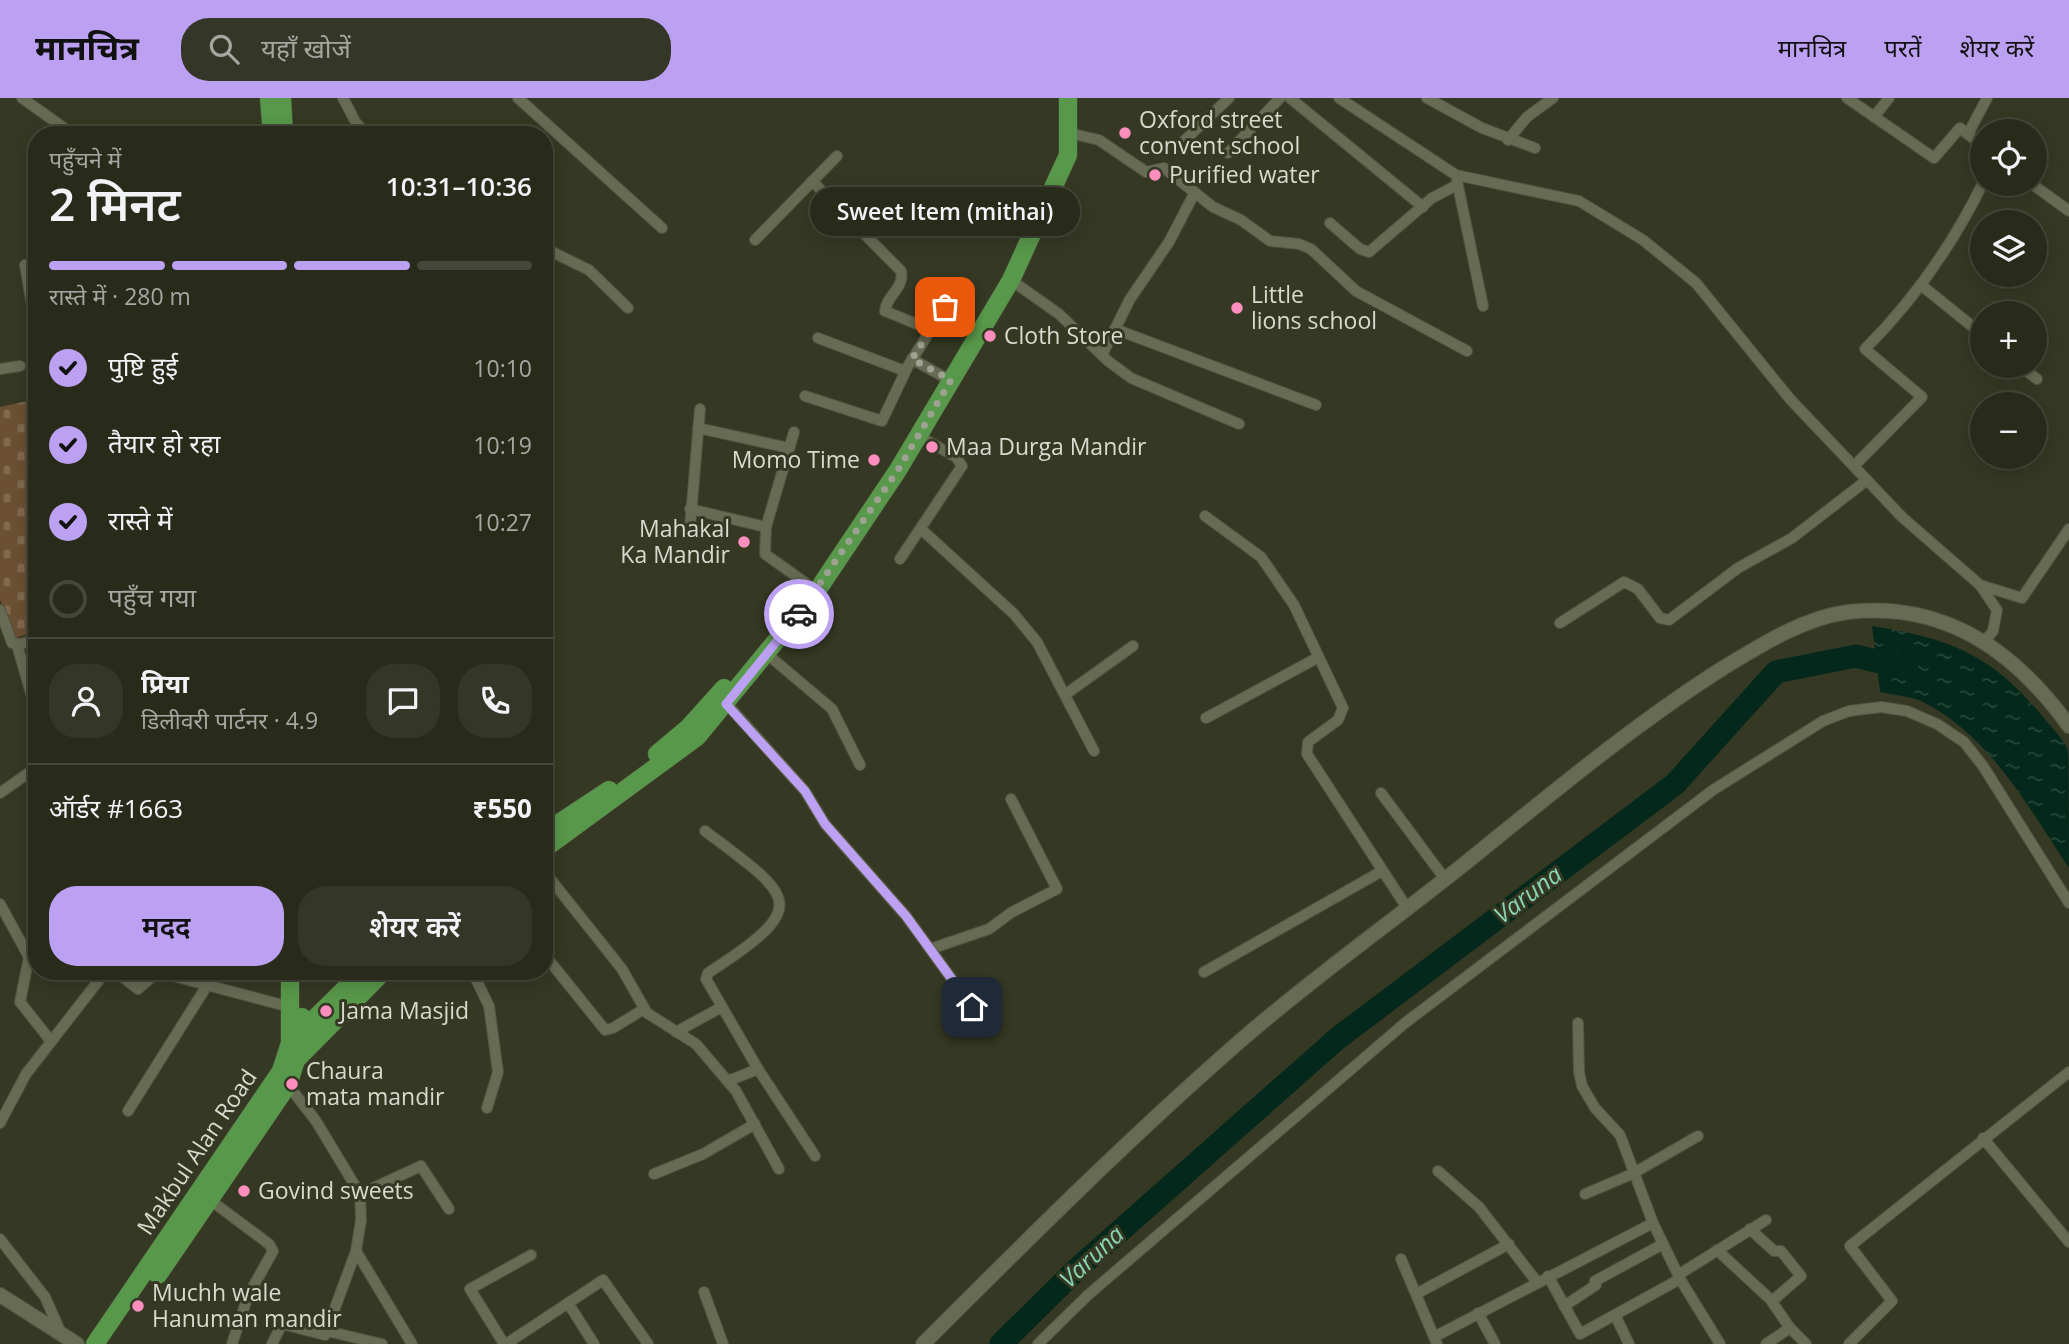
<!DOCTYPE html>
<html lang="hi">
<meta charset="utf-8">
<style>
:root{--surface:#282b1a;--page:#343727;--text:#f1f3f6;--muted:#a5a7a2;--line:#444739;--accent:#bca0f2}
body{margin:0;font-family:"Open Sans","Noto Sans Devanagari",sans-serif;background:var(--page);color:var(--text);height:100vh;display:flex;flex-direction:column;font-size:26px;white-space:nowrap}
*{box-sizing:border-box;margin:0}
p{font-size:23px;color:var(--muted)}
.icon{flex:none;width:38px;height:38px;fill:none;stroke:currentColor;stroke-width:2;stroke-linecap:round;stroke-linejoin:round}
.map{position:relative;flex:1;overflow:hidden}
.sheet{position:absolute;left:28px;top:28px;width:525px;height:854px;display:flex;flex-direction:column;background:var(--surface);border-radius:28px;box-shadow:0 4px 18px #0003,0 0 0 2px var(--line)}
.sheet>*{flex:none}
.fabs{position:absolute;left:1970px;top:21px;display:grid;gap:14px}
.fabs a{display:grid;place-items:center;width:77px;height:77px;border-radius:50%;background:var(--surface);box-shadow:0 4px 18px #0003,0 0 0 2px var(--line);font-size:35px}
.pin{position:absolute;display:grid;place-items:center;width:60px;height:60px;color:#fff;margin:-30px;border-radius:14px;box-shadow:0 4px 10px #0006}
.courier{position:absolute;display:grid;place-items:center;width:70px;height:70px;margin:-35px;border:5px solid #bca0f2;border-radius:50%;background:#fff;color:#222;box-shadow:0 2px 9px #0007}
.bubble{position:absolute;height:49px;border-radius:24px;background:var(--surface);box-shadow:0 4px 18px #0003,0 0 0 2px var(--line);font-size:23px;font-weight:600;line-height:49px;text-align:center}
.overview em{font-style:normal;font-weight:600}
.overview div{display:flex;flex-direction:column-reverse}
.overview{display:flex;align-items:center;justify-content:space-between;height:119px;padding:0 21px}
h1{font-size:46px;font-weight:600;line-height:52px}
.bar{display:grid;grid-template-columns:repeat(4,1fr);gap:10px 7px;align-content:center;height:84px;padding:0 21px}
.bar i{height:9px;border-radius:5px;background:var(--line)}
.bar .on{background:var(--accent)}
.bar p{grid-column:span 4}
.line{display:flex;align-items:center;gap:18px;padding:0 21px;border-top:2px solid var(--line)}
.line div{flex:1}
.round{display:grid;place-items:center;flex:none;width:74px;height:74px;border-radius:28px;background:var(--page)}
ol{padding:0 21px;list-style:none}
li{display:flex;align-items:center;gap:21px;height:77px}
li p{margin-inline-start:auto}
li .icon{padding:7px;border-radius:50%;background:var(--accent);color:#111;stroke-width:4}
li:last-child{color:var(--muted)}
li i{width:38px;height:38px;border:4px solid var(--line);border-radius:50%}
.button{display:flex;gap:14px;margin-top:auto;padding:14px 21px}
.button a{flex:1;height:80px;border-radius:28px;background:var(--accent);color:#111;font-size:28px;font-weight:600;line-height:80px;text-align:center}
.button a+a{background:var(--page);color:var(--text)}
header{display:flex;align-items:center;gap:42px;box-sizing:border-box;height:98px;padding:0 35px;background:var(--accent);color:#111}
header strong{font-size:33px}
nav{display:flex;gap:38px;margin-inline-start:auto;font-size:24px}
.search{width:490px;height:63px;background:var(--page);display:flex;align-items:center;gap:18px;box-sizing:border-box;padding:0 24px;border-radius:28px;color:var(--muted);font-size:26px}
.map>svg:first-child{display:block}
.cemetery{fill:url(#cemetery-stones)}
.water{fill:url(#water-ripples)}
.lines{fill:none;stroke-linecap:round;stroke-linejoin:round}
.river{stroke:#04281b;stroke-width:23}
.minor-casing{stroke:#515441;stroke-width:12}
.tertiary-casing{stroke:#515441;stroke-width:16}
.trunk-casing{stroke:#515441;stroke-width:19}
.minor{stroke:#676b53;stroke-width:10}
.tertiary{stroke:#676b53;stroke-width:14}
.trunk{stroke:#58984a;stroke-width:18}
.done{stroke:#9ea292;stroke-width:7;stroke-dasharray:0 12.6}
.route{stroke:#bca0f2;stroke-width:9}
.poi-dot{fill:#fd8ebe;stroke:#353923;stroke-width:2.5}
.labels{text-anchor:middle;stroke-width:6;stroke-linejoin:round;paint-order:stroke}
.poi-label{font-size:23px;fill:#d7dacd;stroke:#353923;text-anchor:start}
.street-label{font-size:23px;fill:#d7dacd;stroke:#353923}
.water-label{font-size:24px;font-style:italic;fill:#88d4b3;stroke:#353923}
</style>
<header>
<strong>मानचित्र</strong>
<div class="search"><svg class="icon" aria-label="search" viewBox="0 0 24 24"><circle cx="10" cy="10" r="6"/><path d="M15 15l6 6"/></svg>यहाँ खोजें</div>
<nav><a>मानचित्र</a><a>परतें</a><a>शेयर करें</a></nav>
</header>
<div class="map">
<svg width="2069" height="1246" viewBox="0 0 2069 1246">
<defs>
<pattern id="cemetery-stones" width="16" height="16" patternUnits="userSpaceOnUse" patternTransform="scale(1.75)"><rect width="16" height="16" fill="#6c5033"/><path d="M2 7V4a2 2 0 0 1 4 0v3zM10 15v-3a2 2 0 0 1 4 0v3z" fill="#80694f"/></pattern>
<pattern id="water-ripples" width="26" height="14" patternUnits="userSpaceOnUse" patternTransform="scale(1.75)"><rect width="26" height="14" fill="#04281b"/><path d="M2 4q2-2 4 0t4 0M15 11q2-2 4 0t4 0" fill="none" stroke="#28473b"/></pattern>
</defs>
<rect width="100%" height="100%" fill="#353923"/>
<path class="cemetery" d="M37,301V533L12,541L0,501V309Z"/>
<path class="water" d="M1872,528C1948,540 1992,556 2042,618C2050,628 2063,640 2068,652C2069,668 2069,747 2069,770C2028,709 1990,637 1921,603C1909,598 1893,597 1880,594Z"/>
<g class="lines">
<path class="river" d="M1001,1246L1077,1171L1338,940L1675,686L1776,574L1856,558L1907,571"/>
<defs>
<g id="minor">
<path d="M22,0L74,37"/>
<path d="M343,0L356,25L368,37"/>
<path d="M518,0L662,130"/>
<path d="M1290,0L1423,109"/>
<path d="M1339,0L1456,77L1579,103L1643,142L1696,185L1790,301L1902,419L1980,487L2022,500L2069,431"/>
<path d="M1427,0L1482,30L1535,50"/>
<path d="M1847,0L1934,60L1960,30L1983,48"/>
<path d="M1874,19L1889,0"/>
<path d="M1069,35L1099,42L1146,74L1164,70L1213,109L1241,122L1270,143L1299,146L1311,151L1356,193L1467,253"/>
<path d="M1968,36L1987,0"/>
<path d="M1508,42L1527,19L1553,0"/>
<path d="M1184,43L1229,0"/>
<path d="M1228,55L1280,0"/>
<path d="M812,83L901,173C905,190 886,198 885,213L931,232"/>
<path d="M1457,83L1483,208"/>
<path d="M2032,86L2069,113"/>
<path d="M1330,125L1360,151L1369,154L1432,100L1457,87"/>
<path d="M755,142L837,58"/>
<path d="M544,150L589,172L628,210"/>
<path d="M25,167L37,237"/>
<path d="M1011,182L1059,216L1108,263L1131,280L1239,326"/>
<path d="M1921,187L1983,237"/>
<path d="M1115,231L1316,307"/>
<path d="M818,240L905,273"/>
<path d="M1102,257L1130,201L1169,144L1194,96"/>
<path d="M912,261L951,283"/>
<path d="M2020,268L2037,281"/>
<path d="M0,271L20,268"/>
<path d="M805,298L882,323L908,268L959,187"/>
<path d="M698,330L789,350"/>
<path d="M1854,368L1922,299L1865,251C1914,202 1952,148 1983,85"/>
<path d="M690,411L766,429L765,456L807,486"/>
<path d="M1205,418L1261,459L1294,507L1343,610L1338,622L1308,644L1307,656L1407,810"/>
<path d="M690,429L700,311"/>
<path d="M766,429L794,334"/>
<path d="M921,431L1014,516L1037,544L1094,653"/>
<path d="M900,461L962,368L956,359L917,337"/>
<path d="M1980,487L1997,512L1993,533L1985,543"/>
<path d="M0,512L12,545L21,546L37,541"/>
<path d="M1560,525L1624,484L1638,491L1660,520L1669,522L1738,470L1792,440L1867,382"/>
<path d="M17,547L37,616"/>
<path d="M767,556L832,611L860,667"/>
<path d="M1066,596L1133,548"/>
<path d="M726,605L805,693L825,726L906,818L986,928"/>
<path d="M1206,620L1317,560"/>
<path d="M0,695L37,669"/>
<path d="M1381,695L1445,781"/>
<path d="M705,733C794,800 813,807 708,875L706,881L758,971L815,1058"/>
<path d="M544,773L622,871L647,915L696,946L736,993L779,1071"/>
<path d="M0,806L29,859L20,904L50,942"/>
<path d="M930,851L989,831L1012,814L1057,791L1011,701"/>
<path d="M544,856L605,932L613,930L644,911"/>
<path d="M115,873L138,891L158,874L290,909"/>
<path d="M472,873L489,908L498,974L487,1010"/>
<path d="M1204,874L1382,773"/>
<path d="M1578,925L1579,974L1582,988L1595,1010L1620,1037L1653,1125L1680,1181L1720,1246"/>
<path d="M676,934L720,910"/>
<path d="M728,983L758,971"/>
<path d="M128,1013L208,886"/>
<path d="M0,1025L26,976L106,873"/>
<path d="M1983,1040L2069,1144"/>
<path d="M1438,1073L1479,1109L1537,1184"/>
<path d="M654,1076L703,1056L755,1026"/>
<path d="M360,1096L421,1068L449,1111"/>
<path d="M1585,1096L1632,1076L1698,1038"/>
<path d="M210,1102L269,1146L273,1153L248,1198L232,1246"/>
<path d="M1750,1131L1774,1153H1781L1801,1178L1772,1203"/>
<path d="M0,1141L45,1199L61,1235"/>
<path d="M1717,1152L1770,1201L1790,1230"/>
<path d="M356,1153L412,1246"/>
<path d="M1401,1161L1437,1246"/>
<path d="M1678,1177L1766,1122"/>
<path d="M1548,1178L1580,1236L1680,1181"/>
<path d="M704,1194L723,1246"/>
<path d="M1416,1196L1509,1146"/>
<path d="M568,1205L594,1246"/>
<path d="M1564,1208L1596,1187L1595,1183L1663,1146"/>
<path d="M1478,1215L1495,1246"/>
<path d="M1615,1217L1629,1246"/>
<path d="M327,1233L382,1246"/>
<path d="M1434,1239L1653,1125"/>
<path d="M272,1246L282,1226L325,1237L356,1153L361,1122L360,1096L316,1023L288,987"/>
<path d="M504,1246L470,1191L531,1157"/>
<path d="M506,1246L603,1182L648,1246"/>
<path d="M1038,1246L1088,1197L1405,925L1713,692L1823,623L1849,613L1881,609L1907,613L1937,626L1964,644L1983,668L2069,805"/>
<path d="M1766,1246L1790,1230L1806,1246"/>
<path d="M1849,1246L1892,1203L1850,1148L2069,974"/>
</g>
<g id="tertiary">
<path d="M0,1197L77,1246"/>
<path d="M923,1246C1026,1143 1129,1040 1239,944C1312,880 1392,824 1468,763C1551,696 1632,628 1723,570C1761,547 1803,520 1848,514C1945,503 2015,553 2069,628"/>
</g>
<g id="trunk">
<path d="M269,0L272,37"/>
<path d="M282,0L284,37"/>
<path d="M657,656L688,630L724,590"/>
<path d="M544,735L609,692"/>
<path d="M544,751L697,639L817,493L898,372L1011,182L1068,57V0"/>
<path d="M302,933L363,873"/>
<path d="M298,960L384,873"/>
<path d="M158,1177L288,987L302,943V919"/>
<path d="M95,1246L281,973L290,945V873"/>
</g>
</defs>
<use href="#minor" class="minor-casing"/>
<use href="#tertiary" class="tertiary-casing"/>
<use href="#trunk" class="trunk-casing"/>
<use href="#minor" class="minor"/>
<use href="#tertiary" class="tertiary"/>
<use href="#trunk" class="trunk"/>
</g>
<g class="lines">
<path class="done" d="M799,516L898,372L951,282L912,261L945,209"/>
<path class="route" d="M799,516L726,606L805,693L825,726L906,818L972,909"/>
</g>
<g class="poi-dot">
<circle cx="1125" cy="35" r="7"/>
<circle cx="1155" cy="77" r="7"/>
<circle cx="1237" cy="210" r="7"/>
<circle cx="990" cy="238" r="7"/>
<circle cx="932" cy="349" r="7"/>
<circle cx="874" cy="362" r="7"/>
<circle cx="744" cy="444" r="7"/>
<circle cx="326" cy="913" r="7"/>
<circle cx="292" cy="986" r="7"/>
<circle cx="244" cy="1093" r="7"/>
<circle cx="138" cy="1208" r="7"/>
</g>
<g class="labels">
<g class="poi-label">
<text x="1139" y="30">Oxford street<tspan x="1139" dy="26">convent school</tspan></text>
<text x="1169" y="85">Purified water</text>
<text x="1251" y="205">Little<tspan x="1251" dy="26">lions school</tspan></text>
<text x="1004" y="246">Cloth Store</text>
<text x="946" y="357">Maa Durga Mandir</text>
<text x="860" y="370" text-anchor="end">Momo Time</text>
<text x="730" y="439" text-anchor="end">Mahakal<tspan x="730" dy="26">Ka Mandir</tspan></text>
<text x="340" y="921">Jama Masjid</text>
<text x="306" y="981">Chaura<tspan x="306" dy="26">mata mandir</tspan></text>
<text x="258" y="1101">Govind sweets</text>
<text x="152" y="1203">Muchh wale<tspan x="152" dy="26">Hanuman mandir</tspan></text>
</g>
<g class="street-label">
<text transform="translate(197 1054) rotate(-56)" y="8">Makbul Alan Road</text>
</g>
<g class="water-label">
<text transform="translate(1528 797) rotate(-37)" y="8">Varuna</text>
<text transform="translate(1092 1159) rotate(-43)" y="8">Varuna</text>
</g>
</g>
</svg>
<div class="fabs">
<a><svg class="icon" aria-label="locate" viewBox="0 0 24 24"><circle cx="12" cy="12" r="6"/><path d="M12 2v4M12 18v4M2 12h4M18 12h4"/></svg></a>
<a><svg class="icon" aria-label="layers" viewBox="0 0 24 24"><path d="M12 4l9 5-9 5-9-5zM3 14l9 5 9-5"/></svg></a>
<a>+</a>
<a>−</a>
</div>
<div class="pin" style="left:945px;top:209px;background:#ea580c"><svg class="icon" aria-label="bag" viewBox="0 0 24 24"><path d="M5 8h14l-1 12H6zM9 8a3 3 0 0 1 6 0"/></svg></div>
<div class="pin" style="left:972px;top:909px;background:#1f2937"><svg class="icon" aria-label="home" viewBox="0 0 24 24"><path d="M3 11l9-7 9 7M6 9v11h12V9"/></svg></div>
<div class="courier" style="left:799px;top:516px"><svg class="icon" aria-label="car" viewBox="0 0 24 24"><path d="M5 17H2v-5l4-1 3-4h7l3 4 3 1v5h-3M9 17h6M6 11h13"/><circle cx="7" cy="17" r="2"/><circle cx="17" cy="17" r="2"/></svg></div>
<div class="bubble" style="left:810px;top:89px;width:270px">Sweet Item (mithai)</div>
<section class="sheet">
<div class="overview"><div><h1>2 मिनट</h1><p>पहुँचने में</p></div><em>10:31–10:36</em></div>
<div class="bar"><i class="on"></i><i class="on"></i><i class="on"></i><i></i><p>रास्ते में · 280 m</p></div>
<ol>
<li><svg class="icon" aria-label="check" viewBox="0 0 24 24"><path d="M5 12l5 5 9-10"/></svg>पुष्टि हुई<p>10:10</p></li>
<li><svg class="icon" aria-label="check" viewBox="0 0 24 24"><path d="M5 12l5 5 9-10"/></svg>तैयार हो रहा<p>10:19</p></li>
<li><svg class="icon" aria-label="check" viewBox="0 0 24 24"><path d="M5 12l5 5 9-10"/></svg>रास्ते में<p>10:27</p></li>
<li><i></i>पहुँच गया</li>
</ol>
<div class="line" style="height:126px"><a class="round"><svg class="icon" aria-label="person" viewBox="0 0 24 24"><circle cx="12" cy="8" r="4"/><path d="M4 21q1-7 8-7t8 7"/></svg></a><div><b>प्रिया</b><p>डिलीवरी पार्टनर · 4.9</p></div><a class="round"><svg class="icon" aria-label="chat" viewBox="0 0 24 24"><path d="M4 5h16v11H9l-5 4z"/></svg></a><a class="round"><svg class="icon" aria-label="phone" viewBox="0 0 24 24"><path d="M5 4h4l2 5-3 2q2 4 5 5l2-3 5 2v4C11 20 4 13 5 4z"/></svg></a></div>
<div class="line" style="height:91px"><div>ऑर्डर #1663</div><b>₹550</b></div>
<div class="button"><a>मदद</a><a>शेयर करें</a></div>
</section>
</div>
